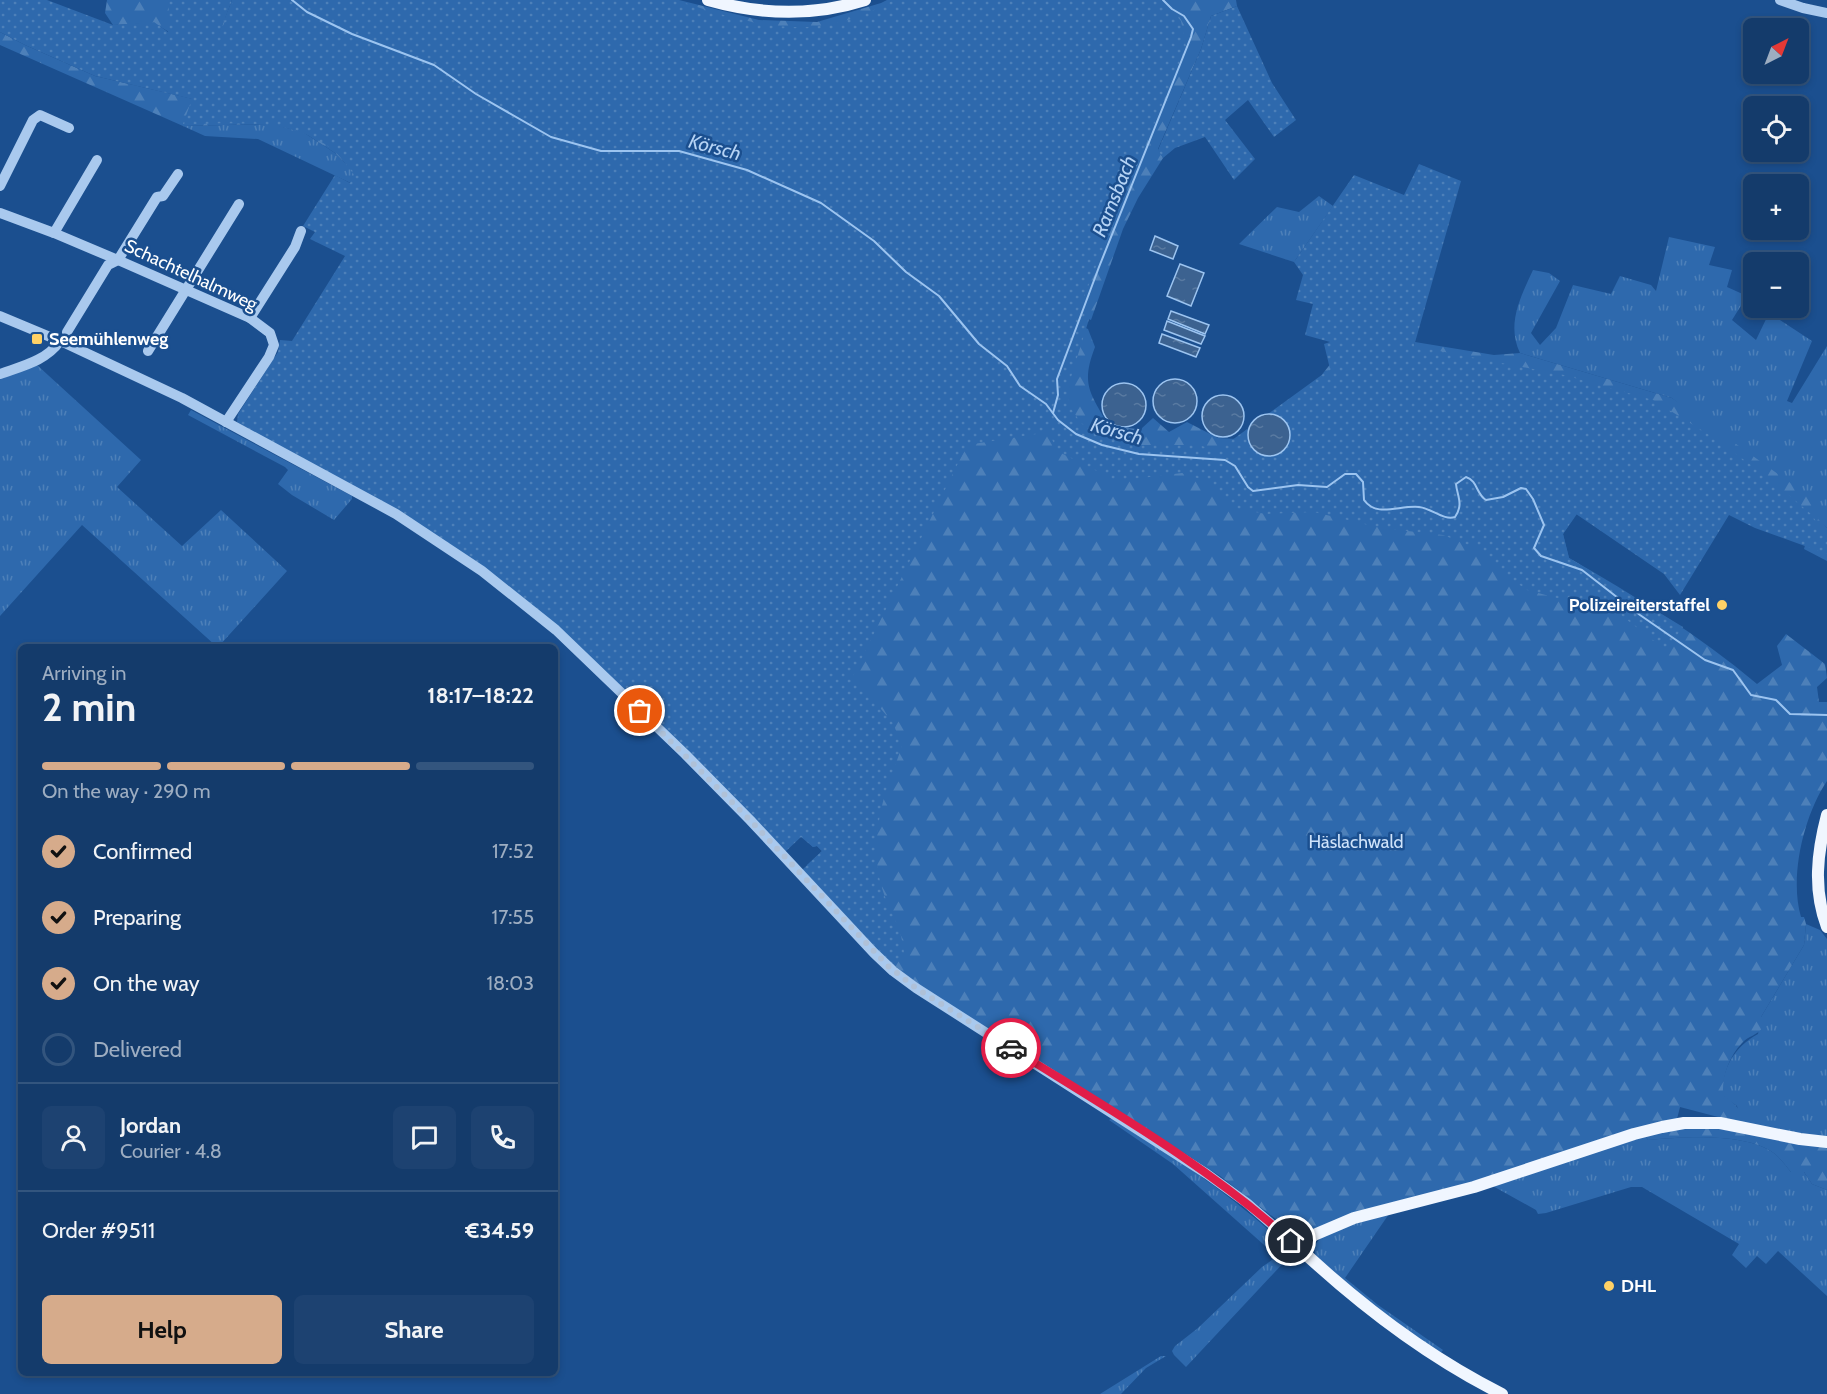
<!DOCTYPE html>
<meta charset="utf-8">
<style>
:root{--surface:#143b6b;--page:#1d4271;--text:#f1f3f6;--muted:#9dadc1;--line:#33557e;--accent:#d6ab8b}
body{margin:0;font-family:Cabin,sans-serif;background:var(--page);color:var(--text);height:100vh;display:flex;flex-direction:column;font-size:22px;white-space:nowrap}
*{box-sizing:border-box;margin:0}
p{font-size:20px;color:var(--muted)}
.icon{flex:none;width:33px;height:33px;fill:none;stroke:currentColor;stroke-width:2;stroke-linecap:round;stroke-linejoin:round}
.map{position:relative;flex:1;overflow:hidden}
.side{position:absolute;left:18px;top:644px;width:540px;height:732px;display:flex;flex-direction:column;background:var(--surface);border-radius:9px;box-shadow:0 3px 9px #0003,0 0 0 2px var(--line)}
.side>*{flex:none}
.needle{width:39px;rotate:42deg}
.tools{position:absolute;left:1743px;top:18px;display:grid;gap:12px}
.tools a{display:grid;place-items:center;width:66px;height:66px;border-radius:9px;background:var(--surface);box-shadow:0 3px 9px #0003,0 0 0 2px var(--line);font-size:30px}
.pin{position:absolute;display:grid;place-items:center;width:51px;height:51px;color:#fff;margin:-26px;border:3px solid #fff;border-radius:50%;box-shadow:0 2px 6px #0007}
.courier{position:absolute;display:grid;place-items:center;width:60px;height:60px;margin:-30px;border:4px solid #e11d48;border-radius:50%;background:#fff;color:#222;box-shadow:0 2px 8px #0007}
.summary em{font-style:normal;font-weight:700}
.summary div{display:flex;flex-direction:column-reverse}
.summary{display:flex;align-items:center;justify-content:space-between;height:102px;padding:0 24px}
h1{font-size:39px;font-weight:700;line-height:45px}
.bar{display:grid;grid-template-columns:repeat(4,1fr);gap:9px 6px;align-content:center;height:72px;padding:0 24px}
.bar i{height:8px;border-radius:4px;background:var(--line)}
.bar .selected{background:var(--accent)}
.bar p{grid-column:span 4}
.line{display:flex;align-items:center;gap:15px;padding:0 24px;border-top:2px solid var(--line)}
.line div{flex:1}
.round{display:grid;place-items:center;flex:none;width:63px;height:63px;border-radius:9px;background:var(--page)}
ol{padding:0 24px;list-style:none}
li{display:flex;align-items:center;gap:18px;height:66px}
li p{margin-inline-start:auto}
li .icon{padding:6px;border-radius:50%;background:var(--accent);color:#111;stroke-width:4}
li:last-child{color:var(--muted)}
li i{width:33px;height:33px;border:3px solid var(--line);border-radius:50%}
.action{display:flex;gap:12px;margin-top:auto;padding:12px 24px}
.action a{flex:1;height:69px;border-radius:9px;background:var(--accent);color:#111;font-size:24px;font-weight:700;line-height:69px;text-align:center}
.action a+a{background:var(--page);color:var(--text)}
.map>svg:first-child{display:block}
.grass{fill:url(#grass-tufts)}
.forest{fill:url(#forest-firs)}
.park{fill:url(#park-dots)}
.water{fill:url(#water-ripples);stroke:#9cc4f0;stroke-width:1.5}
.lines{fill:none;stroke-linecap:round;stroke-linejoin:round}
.stream{stroke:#9cc4f0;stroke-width:2}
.minor{stroke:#a9c9ee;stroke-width:10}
.major{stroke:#f0f6ff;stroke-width:12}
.done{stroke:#afc1d8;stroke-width:6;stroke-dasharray:0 10.8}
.route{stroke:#e11d48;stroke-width:8}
.poi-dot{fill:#ffd166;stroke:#1b4f8f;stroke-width:2}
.labels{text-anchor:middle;stroke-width:5;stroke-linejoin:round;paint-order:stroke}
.street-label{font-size:18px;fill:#fff;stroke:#1b4f8f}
.poi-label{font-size:18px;font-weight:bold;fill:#fff;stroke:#1b4f8f;text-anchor:start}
.park-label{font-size:18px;fill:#cfe3fa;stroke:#1b4f8f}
.water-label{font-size:20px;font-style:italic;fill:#b5d3f5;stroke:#1b4f8f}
</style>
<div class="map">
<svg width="1827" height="1394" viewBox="0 0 1827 1394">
<defs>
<pattern id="grass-tufts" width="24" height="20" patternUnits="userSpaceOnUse" patternTransform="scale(1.5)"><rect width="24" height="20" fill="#2e69ad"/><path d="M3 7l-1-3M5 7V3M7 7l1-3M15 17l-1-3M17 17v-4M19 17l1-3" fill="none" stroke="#4d80b9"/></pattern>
<pattern id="forest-firs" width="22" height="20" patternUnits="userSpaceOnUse" patternTransform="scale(1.5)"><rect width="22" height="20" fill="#2e69ad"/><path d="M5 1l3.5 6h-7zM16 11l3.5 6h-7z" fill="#4d80b9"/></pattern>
<pattern id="park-dots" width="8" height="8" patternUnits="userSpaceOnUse" patternTransform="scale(1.5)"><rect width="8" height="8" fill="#2e69ad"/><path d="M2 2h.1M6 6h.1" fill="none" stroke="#4d80b9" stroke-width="1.8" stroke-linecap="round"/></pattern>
<pattern id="water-ripples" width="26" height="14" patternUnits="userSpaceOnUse" patternTransform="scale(1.5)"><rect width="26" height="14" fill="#3c6290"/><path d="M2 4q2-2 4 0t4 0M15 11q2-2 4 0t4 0" fill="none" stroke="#597aa1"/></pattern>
</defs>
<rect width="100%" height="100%" fill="#1b4f8f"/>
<g class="grass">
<path d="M271,124L303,132L335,153L356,174L357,186L258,139L205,136L183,126Z"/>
<path d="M1319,196L1333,206L1294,262L1239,244L1277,207L1299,212Z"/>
<path d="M1669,237L1715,247L1709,265L1732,270L1727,287L1747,296L1732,320L1756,340L1769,313L1812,341L1787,401L1792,403L1827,346V528L1672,398L1520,353C1506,324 1521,296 1533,270L1549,273L1560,281L1531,333L1540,345L1556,328L1573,285L1611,294L1620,276L1651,285L1656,291Z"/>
<path d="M37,365L141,460L117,487L182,546L221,510L287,571L219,646H216L82,525L0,616V378Z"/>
<path d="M191,410L352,496V499L334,520L292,495L278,484L288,470L285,467L188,415Z"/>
<path d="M1806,924L1820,930L1827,939V1138L1741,1123L1737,1106L1722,1095C1722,1068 1734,1047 1758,1034L1761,1017L1804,945Z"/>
<path d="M1112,1118C1171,1154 1229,1193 1280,1240L1278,1248L1273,1253L1173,1164L1109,1120Z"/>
<path d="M1645,1135L1648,1140C1682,1137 1747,1132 1775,1154C1781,1159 1786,1166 1791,1172H1804L1812,1184L1827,1190V1296L1778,1251L1766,1264L1757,1256L1746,1268L1732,1255L1739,1244L1642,1187H1631L1546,1213L1538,1214L1536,1210L1491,1185Z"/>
<path d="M1391,1211L1345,1278L1378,1305L1443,1350L1439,1355L1327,1269L1316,1258L1314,1246L1323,1235Z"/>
<path d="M1279,1255L1288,1258L1186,1367L1174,1355L1172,1351L1175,1346L1198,1328L1262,1267Z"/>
<path d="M1161,1356H1166L1146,1368L1121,1394H1100Z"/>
</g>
<g class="forest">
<path d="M107,0H169V32L154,23L113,25L105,13Z"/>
<path d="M232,0H334L1088,329L1095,347C1080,386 1091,393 1109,427L1141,429L1153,418L1169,432L1187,422L1218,438L1237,439L1577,514L1563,534L1569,558C1635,596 1699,635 1757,684L1782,665L1777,646L1786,634L1825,664L1827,678L1817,687L1819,702H1827V781C1804,815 1789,877 1801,917H1804L1806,924L1804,945L1761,1017L1764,1026C1756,1037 1749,1035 1742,1043C1729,1057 1722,1076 1723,1095C1733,1102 1743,1109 1741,1123L1680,1107L1677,1119L1523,1168L1340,1219L1305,1232L1292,1228L1283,1219L1277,1220L1220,1176L921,986L883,957L807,865L822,851L817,846L813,847L803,837H801L356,174L335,153L303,132L271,124L183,126L0,45V32L25,45L95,76L193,99Z"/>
<path d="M640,0H679L759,20L817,22L881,3L887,0H903L866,21L766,36Z"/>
<path d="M1136,0H1236L1237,6L1211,16L1201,49L1158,149L1163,158L1138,198L1123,229L1091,320L1074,313Z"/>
<path d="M1415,342L1494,355L1520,353L1672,398L1821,505L1818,519L1827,528V561L1804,549L1807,538L1320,377L1332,362L1412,353Z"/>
<path d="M1700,1126L1827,1146V1190L1812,1184L1804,1172H1791C1786,1166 1781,1159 1775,1154C1747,1132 1682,1137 1648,1140L1645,1135Z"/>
</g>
<g class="park">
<path d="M0,0H47L113,25L154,22L168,32L169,0H232L217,40L234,0H676C721,15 772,32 820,26C847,23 871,12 894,0H1163L1181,21L1186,46L1078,311L1090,316L1067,390L1070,407L1081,423L1107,438L1142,445H1199L1217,451L1330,369L1324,344L1330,342L1305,335L1313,304L1296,300L1303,275L1294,262L1354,175L1404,195L1419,164L1461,181L1414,346L1564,375L1653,400L1711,436L1769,478L1811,514L1827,537V554L1755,528L1729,515L1680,595L1664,574L1576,514L1563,534L1569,558L1683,627L1666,650L1613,609L1568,601L1527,590L1502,573L1481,550L1443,535L1381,528L1314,512L1266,514L1234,508L1212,483L1182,473L1117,481L1057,451L1049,432L967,445L853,676L893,723L902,745C898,760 891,774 887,788C877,819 872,857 882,888C889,911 903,929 904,953L896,963H891L802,870L822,851L817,846L813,847L801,837L785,852L517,593L237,422L238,414L278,352L280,340L292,341L345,256L310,239L315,232L303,226L335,175L350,183L355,176C349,168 342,158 334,151C293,116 233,124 183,124L192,99L95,76L25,45L0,32Z"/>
<path d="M1237,6L1272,83L1296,120L1274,137L1248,100L1225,120L1255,159L1234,180L1205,137L1175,148L1163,158L1158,150L1201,49L1211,16Z"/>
</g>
<g class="water">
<path d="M1155,236L1178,246L1173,259L1150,250Z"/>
<path d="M1180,264L1204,273L1191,306L1167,296Z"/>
<path d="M1171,311L1209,325L1205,334L1168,319Z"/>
<path d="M1167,321L1205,336L1201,344L1164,330Z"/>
<path d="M1162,334L1200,348L1196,357L1159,343Z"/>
<circle cx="1175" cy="401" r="22"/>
<circle cx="1124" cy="405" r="22"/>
<circle cx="1223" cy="416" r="21"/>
<circle cx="1269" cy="435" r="21"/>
</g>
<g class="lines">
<g class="stream">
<path d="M292,0L307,12L352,34L434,65L476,94L551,137L601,151H679L747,170L821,203L874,241L906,272L939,296L979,344L1007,366L1020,386L1046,404L1058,420L1076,434L1102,445L1139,454L1225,460L1235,466L1248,487L1253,491L1298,485L1327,487L1345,474H1356L1363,482L1364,500C1377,518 1399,505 1419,507C1431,508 1444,521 1455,517C1464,504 1457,496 1456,484L1466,477C1478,481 1476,494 1486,500L1503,497L1521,488L1526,489L1533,499L1544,525L1534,548L1541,556L1582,570L1640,615L1705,660L1733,670L1751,695L1776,700L1790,714L1827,715"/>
<path d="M1053,413L1058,395L1057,379L1099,267L1191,37L1193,29L1184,16L1172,9L1163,0"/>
</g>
<g class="minor">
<path d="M1780,0L1803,8L1827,13"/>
<path d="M0,186L33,120L40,115L69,128"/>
<path d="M0,213L54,233L118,260L250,318L270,333L274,345L269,357L226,422"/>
<path d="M54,233L97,160"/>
<path d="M0,316L67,344L182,398L396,514L482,571L556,630L685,754L750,820L874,953L893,971L916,988L1207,1174L1247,1203L1299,1248"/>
<path d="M250,318L295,247L301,231"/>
<path d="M67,332L108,265L118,260L157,197L163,196L178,174"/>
<path d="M148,351L239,204"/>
<path d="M0,374C22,366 46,361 60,341"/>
</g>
<g class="major">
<path d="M708,0C761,15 812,17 865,0"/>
<path d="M1827,815C1817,853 1813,890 1827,927"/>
<path d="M1502,1394C1426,1356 1361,1306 1299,1248L1314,1235L1354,1218L1474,1187L1634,1134L1662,1127L1684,1123H1720L1800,1139L1827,1142"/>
</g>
</g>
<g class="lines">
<path class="done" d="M640,711L750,820L888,966L916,988L1011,1048"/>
<path class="route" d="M1011,1048C1107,1108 1207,1165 1291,1241"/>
</g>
<g class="poi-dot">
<rect x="31" y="333" width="12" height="12" rx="3"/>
<circle cx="1722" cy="605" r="6"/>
<circle cx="1609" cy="1286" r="6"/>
</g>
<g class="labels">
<g class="street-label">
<text transform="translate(191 275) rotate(25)" y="6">Schachtelhalmweg</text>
</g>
<g class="poi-label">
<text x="49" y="345">Seemühlenweg</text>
<text x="1710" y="611" text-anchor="end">Polizeireiterstaffel</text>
<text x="1621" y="1292">DHL</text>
</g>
<g class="park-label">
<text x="1356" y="848">Häslachwald</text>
</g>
<g class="water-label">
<text transform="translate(715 147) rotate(15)" y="7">Körsch</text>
<text transform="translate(1114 196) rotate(-68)" y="7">Ramsbach</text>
<text transform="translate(1117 431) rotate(16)" y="7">Körsch</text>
</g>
</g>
</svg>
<div class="tools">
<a><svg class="needle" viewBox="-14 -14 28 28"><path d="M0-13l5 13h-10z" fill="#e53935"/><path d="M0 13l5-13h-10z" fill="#9dadc1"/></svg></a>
<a><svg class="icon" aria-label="locate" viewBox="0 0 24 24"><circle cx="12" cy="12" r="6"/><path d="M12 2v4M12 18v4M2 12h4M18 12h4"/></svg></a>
<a>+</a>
<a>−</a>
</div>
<div class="pin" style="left:640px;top:711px;background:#ea580c"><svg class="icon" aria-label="bag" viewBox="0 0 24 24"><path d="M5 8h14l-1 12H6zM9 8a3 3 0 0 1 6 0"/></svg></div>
<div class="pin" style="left:1291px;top:1241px;background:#1f2937"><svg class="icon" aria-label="home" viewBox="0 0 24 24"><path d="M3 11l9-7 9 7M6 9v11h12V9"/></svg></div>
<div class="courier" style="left:1011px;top:1048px"><svg class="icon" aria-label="car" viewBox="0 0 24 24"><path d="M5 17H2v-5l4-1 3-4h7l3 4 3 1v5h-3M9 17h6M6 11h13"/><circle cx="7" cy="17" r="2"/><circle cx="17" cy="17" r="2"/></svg></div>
<section class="side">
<div class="summary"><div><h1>2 min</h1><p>Arriving in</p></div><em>18:17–18:22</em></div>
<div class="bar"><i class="selected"></i><i class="selected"></i><i class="selected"></i><i></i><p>On the way · 290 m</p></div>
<ol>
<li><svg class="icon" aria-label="check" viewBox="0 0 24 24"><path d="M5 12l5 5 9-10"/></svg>Confirmed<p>17:52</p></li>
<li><svg class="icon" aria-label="check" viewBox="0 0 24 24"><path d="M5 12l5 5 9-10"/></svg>Preparing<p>17:55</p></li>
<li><svg class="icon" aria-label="check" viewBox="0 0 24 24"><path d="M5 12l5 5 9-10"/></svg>On the way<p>18:03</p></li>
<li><i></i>Delivered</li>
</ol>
<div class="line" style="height:108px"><a class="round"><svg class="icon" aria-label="person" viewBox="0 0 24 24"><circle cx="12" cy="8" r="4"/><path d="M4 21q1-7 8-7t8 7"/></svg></a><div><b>Jordan</b><p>Courier · 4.8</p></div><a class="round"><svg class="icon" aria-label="chat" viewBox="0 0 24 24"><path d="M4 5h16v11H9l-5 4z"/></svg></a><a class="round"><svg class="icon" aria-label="phone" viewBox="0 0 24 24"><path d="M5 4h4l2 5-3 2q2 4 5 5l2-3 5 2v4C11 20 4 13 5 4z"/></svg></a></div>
<div class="line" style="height:78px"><div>Order #9511</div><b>€34.59</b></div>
<div class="action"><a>Help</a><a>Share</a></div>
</section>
</div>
